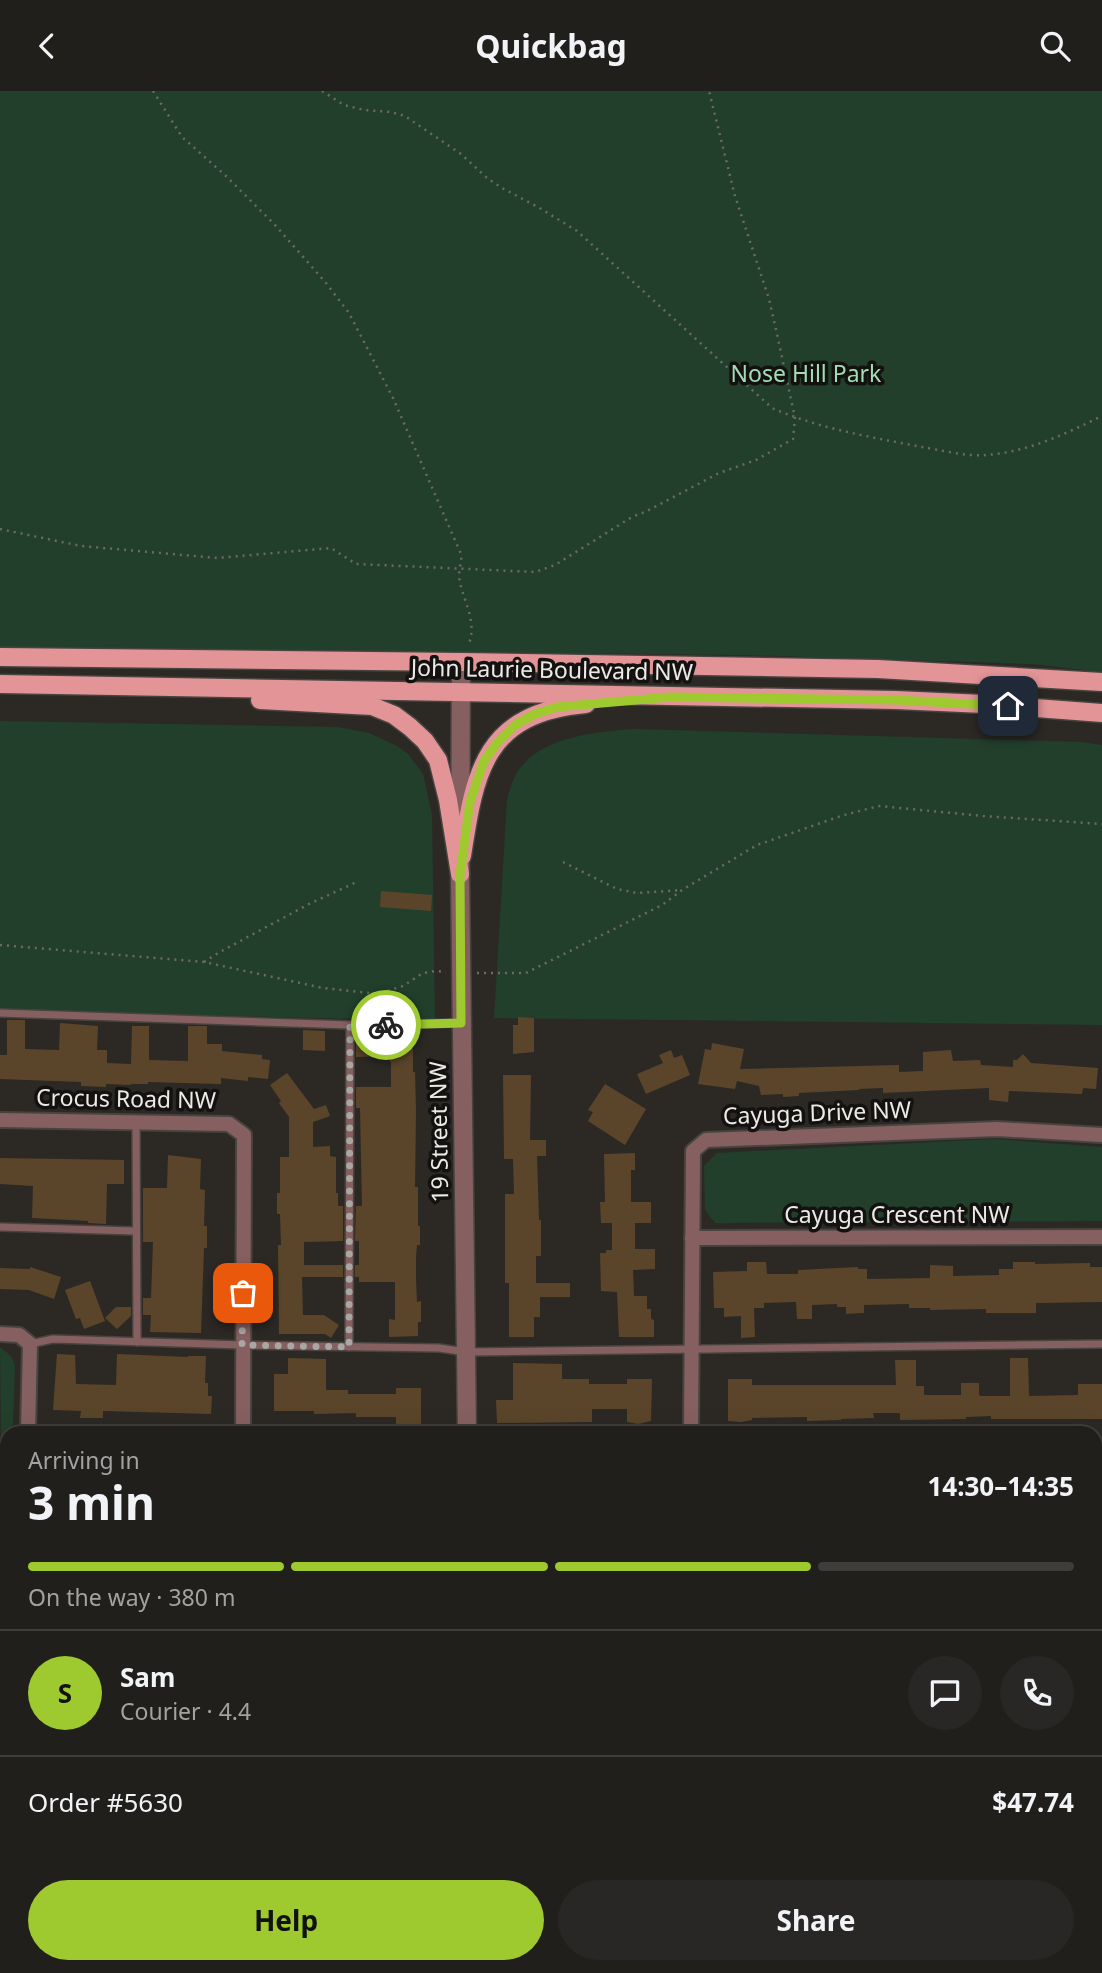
<!DOCTYPE html>
<meta charset="utf-8">
<style>
:root{--surface:#211f1c;--page:#292725;--text:#f1f3f6;--muted:#a2a2a3;--line:#3e3d3b;--accent:#9eca2f}
body{margin:0;font-family:"Noto Sans",sans-serif;background:var(--page);color:var(--text);height:100vh;display:flex;flex-direction:column;font-size:26px;white-space:nowrap}
*{box-sizing:border-box;margin:0}
p{font-size:23px;color:var(--muted)}
.icon{flex:none;width:38px;height:38px;fill:none;stroke:currentColor;stroke-width:2;stroke-linecap:round;stroke-linejoin:round}
.map{position:relative;flex:1;overflow:hidden}
.sheet{position:absolute;left:0px;top:1335px;width:1102px;height:548px;display:flex;flex-direction:column;background:var(--surface);border-radius:21px 21px 0 0;box-shadow:0 7px 28px #0002,0 0 0 2px var(--line)}
.sheet>*{flex:none}
.pin{position:absolute;display:grid;place-items:center;width:60px;height:60px;color:#fff;margin:-30px;border-radius:14px;box-shadow:0 4px 10px #0006}
.courier{position:absolute;display:grid;place-items:center;width:70px;height:70px;margin:-35px;border:5px solid #9eca2f;border-radius:50%;background:#fff;color:#222;box-shadow:0 2px 9px #0007}
.summary em{font-style:normal;font-weight:700}
.summary div{display:flex;flex-direction:column-reverse}
.summary{display:flex;align-items:center;justify-content:space-between;height:119px;padding:0 28px}
h1{font-size:46px;font-weight:700;line-height:52px}
.bar{display:grid;grid-template-columns:repeat(4,1fr);gap:10px 7px;align-content:center;height:84px;padding:0 28px}
.bar i{height:9px;border-radius:5px;background:var(--line)}
.bar .on{background:var(--accent)}
.bar p{grid-column:span 4}
.line{display:flex;align-items:center;gap:18px;padding:0 28px;border-top:2px solid var(--line)}
.line div{flex:1}
.round{display:grid;place-items:center;flex:none;width:74px;height:74px;border-radius:37px;background:var(--page)}
.button{display:flex;gap:14px;margin-top:auto;padding:14px 28px}
.button a{flex:1;height:80px;border-radius:42px;background:var(--accent);color:#111;font-size:28px;font-weight:700;line-height:80px;text-align:center}
.button a+a{background:var(--page);color:var(--text)}
header{display:flex;justify-content:space-between;align-items:center;height:91px;padding:0 28px;background:var(--surface);font-size:32px;font-weight:700}
.map>svg:first-child{display:block}
.green{fill:#223f2c}
.building{fill:#5a452a}
.lines{fill:none;stroke-linecap:round;stroke-linejoin:round}
.service-casing{stroke:#474440;stroke-width:10}
.minor-casing{stroke:#474440;stroke-width:18}
.tertiary-casing{stroke:#474440;stroke-width:21}
.primary-casing{stroke:#474440;stroke-width:21}
.path{stroke:#6d6a66;stroke-width:2.5;stroke-dasharray:2 5;stroke-linecap:butt}
.service{stroke:#866061;stroke-width:7}
.minor{stroke:#866061;stroke-width:14}
.tertiary{stroke:#866061;stroke-width:18}
.primary{stroke:#e29497;stroke-width:18}
.done{stroke:#a9a6a3;stroke-width:7;stroke-dasharray:0 12.6}
.route{stroke:#9eca2f;stroke-width:9}
.labels{text-anchor:middle;stroke-width:7;stroke-linejoin:round;paint-order:stroke}
.park-label{font-size:23px;fill:#a2dbb4;stroke:#141210}
.street-label{font-size:23px;fill:#eceae7;stroke:#141210}
</style>
<header><svg class="icon" aria-label="back" viewBox="0 0 24 24"><path d="M15 5l-7 7 7 7"/></svg>Quickbag<svg class="icon" aria-label="search" viewBox="0 0 24 24"><circle cx="10" cy="10" r="6"/><path d="M15 15l6 6"/></svg></header>
<div class="map">
<svg width="1102" height="1882" viewBox="0 0 1102 1882">
<rect width="100%" height="100%" fill="#2c2925"/>
<g class="green">
<path d="M0,0H1102V581L1032,573L742,564L0,556Z"/>
<path d="M0,630L338,636L369,642L397,655L408,663L423,683L432,724L435,930L0,919Z"/>
<path d="M635,638L1081,651L1102,654V934L494,927L507,709C509,701 512,691 516,683C539,645 596,641 635,638Z"/>
<path d="M994,1048L1102,1056V1130L715,1132L705,1119L704,1075L717,1062Z"/>
<path d="M0,1256L11,1265L15,1274L13,1333L1,1347Z"/>
</g>
<g class="building">
<path d="M381,800L432,804L431,820L380,816Z"/>
<path d="M518,926L534,927V961L513,963V934H518Z"/>
<path d="M7,929H25V958L59,959L60,932L98,935L97,959H107V972L131,973L132,935H149V969L188,970V935H207V953H222V960L262,964V968L270,969L268,988L248,986V990L221,987V993L148,991V993H131V994L106,993V996L81,995V991L0,988V964H7Z"/>
<path d="M303,939L325,940V960L303,959Z"/>
<path d="M391,943H413V981H415L416,1020L415,1096H418V1135H420V1154H417L416,1166V1189L417,1211L421,1210V1231H418V1245L389,1246V1228L395,1229V1191H359V1186H355V1174H359V1150H355L356,1115H362L360,1017H356V996H391V971H390V965L356,966V949H391Z"/>
<path d="M712,952L744,958L740,978L899,974V981L923,980V961L951,959L953,970L980,969L981,974L1013,976V969H1017L1023,963L1031,972L1098,977L1096,998L1083,997L1082,1003L1009,1000L1008,1011L989,1009V997L883,1002V997L859,998V999L799,1002V1005L783,1006V1003L761,1004L759,995L737,990L735,998L698,993L705,958L711,959Z"/>
<path d="M671,959L674,967L682,964L690,984L646,1003L637,983L663,972L659,964Z"/>
<path d="M287,982L314,1018L326,1014L330,1025L313,1031V1056L330,1055V1065L336,1066V1102H338V1115H343V1150L304,1151V1174H343V1186H302L303,1224H324L339,1234L331,1247L325,1243H279L278,1154H281L280,1123H277V1102H280V1066H289V1026L279,1012L281,1010L270,994Z"/>
<path d="M503,984H531L530,1049H546V1065H537L539,1129H541V1165H536V1192H570V1206H540V1226H534V1246H509V1192H505V1103H514L513,1068H504Z"/>
<path d="M605,993L646,1018L625,1054L588,1030L593,1021L588,1019Z"/>
<path d="M635,1062V1079H631V1111H651V1132H635V1158H655V1178L633,1179L634,1205H647V1218H651V1228L654,1229V1246H619L617,1201L601,1200L600,1162H606V1159H612V1132H601L600,1111H605L604,1063Z"/>
<path d="M168,1064L201,1068L200,1098L205,1099L204,1135H207V1157H204L201,1242L150,1241L151,1224H143V1207H151L153,1151H143V1097H167Z"/>
<path d="M0,1067L124,1069V1093H107L106,1133L88,1132V1130L32,1127L33,1095L0,1093Z"/>
<path d="M747,1171H766L767,1183H798V1179L858,1176V1178H867V1188L930,1187V1174L953,1175V1185L999,1184V1178H1013V1171H1035V1173L1090,1172V1176H1102V1211L1036,1212V1222H986V1218L930,1219V1217H909V1213L864,1214V1222L846,1223V1216H837V1213L812,1214V1228H797L796,1211L764,1212V1217H754L755,1246L741,1247V1225L724,1226V1217H714L713,1181L747,1180Z"/>
<path d="M30,1176L61,1186L54,1208L29,1199L0,1198V1177L30,1178Z"/>
<path d="M90,1190L105,1230L84,1238L80,1227L76,1228L65,1199Z"/>
<path d="M116,1216H131V1225L117,1238L105,1227Z"/>
<path d="M57,1263L75,1264L76,1293L116,1294L117,1263L188,1266V1265H206L205,1292H208V1305H212L211,1323L103,1320V1327H80L81,1320L53,1319Z"/>
<path d="M288,1267L326,1268V1299H348V1303H396V1297H421V1333H396V1326H356V1322L314,1323V1320H274V1283H288Z"/>
<path d="M1010,1267H1028L1029,1305L1078,1304V1293H1102V1328H991V1325L966,1326V1328L900,1329V1322H873L874,1327L841,1328V1329L807,1330V1326L752,1327V1329L741,1331L728,1330V1288H752V1294H896L895,1269H916V1295H924V1304H961V1292H979V1303L980,1305H1010Z"/>
<path d="M513,1272L562,1273V1288H589V1293H627V1288H652L651,1330L638,1333L627,1331V1318H592V1331L497,1332L496,1309H513Z"/>
</g>
<g class="lines">
<defs>
<g id="service">
<path d="M0,922L350,934L461,932"/>
<path d="M136,1032L137,1251"/>
<path d="M0,1136L135,1140"/>
<path d="M30,1253L53,1248L242,1254L439,1257L466,1261L1102,1253"/>
<path d="M349,1256L350,934"/>
<path d="M0,1464H7"/>
<path d="M1096,1470H1102"/>
<path d="M159,1876V1882"/>
<path d="M361,1876V1882"/>
<path d="M574,1876V1882"/>
<path d="M780,1876V1882"/>
<path d="M981,1876V1882"/>
<path d="M0,1882L59,1881"/>
<path d="M503,1882V1876"/>
</g>
<g id="minor">
<path d="M0,1029L229,1033L244,1044L243,1342"/>
<path d="M692,1147L1102,1146"/>
<path d="M0,1243L19,1244L30,1253L28,1342"/>
<path d="M691,1342L693,1060L706,1049L997,1038L1102,1044"/>
<path d="M0,1360H7"/>
<path d="M1096,1366H1102"/>
<path d="M1096,1572L1102,1568"/>
<path d="M59,1876V1882"/>
<path d="M680,1876V1882"/>
<path d="M881,1876V1882"/>
<path d="M1080,1876L1081,1882"/>
<path d="M261,1882V1876"/>
</g>
<g id="tertiary">
<path d="M461,571L460,783L467,1342"/>
<path d="M468,1876V1882"/>
</g>
<g id="primary">
<path d="M0,566L461,571L878,578L1102,591"/>
<path d="M0,593L896,609L984,613L1102,622"/>
<path d="M260,609L372,615L394,624L410,636L425,650L438,669L448,709L460,783"/>
<path d="M462,765C475,679 485,622 586,613"/>
</g>
</defs>
<use href="#service" class="service-casing"/>
<use href="#minor" class="minor-casing"/>
<use href="#tertiary" class="tertiary-casing"/>
<use href="#primary" class="primary-casing"/>
<g class="path">
<path d="M153,0L182,46L226,85L275,134L326,192L349,222L393,307L461,463C462,471 459,477 459,485C461,507 479,530 468,555"/>
<path d="M322,0L344,14L364,19L391,21L405,25L461,63L487,87L502,97L538,116L577,140L772,317C820,338 871,346 922,356C941,359 967,366 986,364C1028,361 1065,343 1102,325"/>
<path d="M0,438L81,455L217,467L331,457L356,473L535,481L555,474L632,426L647,420L719,382L756,369L793,348L795,327L777,243L769,208L735,105L709,0"/>
<path d="M563,771L617,798L637,802L682,799"/>
<path d="M0,854L204,871L323,897L378,903L403,895L423,882L435,880L446,881"/>
<path d="M204,871L218,862L309,813L359,790"/>
<path d="M477,882H526L662,814L682,799L757,754L844,724L879,715L983,725L1102,733"/>
</g>
<use href="#service" class="service"/>
<use href="#minor" class="minor"/>
<use href="#tertiary" class="tertiary"/>
<use href="#primary" class="primary"/>
</g>
<g class="lines">
<path class="done" d="M243,1202L242,1254L349,1256L350,934H386"/>
<path class="route" d="M386,934L461,932L460,783L470,711L484,670L497,652L515,634L535,623L557,616L670,606L896,609L1008,615"/>
</g>
<g class="labels">
<g class="park-label">
<text x="806" y="291">Nose Hill Park</text>
</g>
<g class="street-label">
<text transform="translate(552 579) rotate(1)" y="8">John Laurie Boulevard NW</text>
<text transform="translate(126 1008) rotate(1)" y="8">Crocus Road NW</text>
<text transform="translate(817 1022) rotate(-2)" y="8">Cayuga Drive NW</text>
<text transform="translate(439 1041) rotate(-91)" y="8">19 Street NW</text>
<text x="897" y="1132">Cayuga Crescent NW</text>
</g>
</g>
</svg>
<div class="pin" style="left:243px;top:1202px;background:#ea580c"><svg class="icon" aria-label="bag" viewBox="0 0 24 24"><path d="M5 8h14l-1 12H6zM9 8a3 3 0 0 1 6 0"/></svg></div>
<div class="pin" style="left:1008px;top:615px;background:#1f2937"><svg class="icon" aria-label="home" viewBox="0 0 24 24"><path d="M3 11l9-7 9 7M6 9v11h12V9"/></svg></div>
<div class="courier" style="left:386px;top:934px"><svg class="icon" aria-label="bike" viewBox="0 0 24 24"><circle cx="6" cy="16" r="4"/><circle cx="18" cy="16" r="4"/><path d="M6 16l4-8h5l3 8M10 8l3 8H6M13 5h3"/></svg></div>
<section class="sheet">
<div class="summary"><div><h1>3 min</h1><p>Arriving in</p></div><em>14:30–14:35</em></div>
<div class="bar"><i class="on"></i><i class="on"></i><i class="on"></i><i></i><p>On the way · 380 m</p></div>
<div class="line" style="height:126px"><b class="round" style="background:var(--accent);color:#111">S</b><div><b>Sam</b><p>Courier · 4.4</p></div><a class="round"><svg class="icon" aria-label="chat" viewBox="0 0 24 24"><path d="M4 5h16v11H9l-5 4z"/></svg></a><a class="round"><svg class="icon" aria-label="phone" viewBox="0 0 24 24"><path d="M5 4h4l2 5-3 2q2 4 5 5l2-3 5 2v4C11 20 4 13 5 4z"/></svg></a></div>
<div class="line" style="height:91px"><div>Order #5630</div><b>$47.74</b></div>
<div class="button"><a>Help</a><a>Share</a></div>
</section>
</div>
